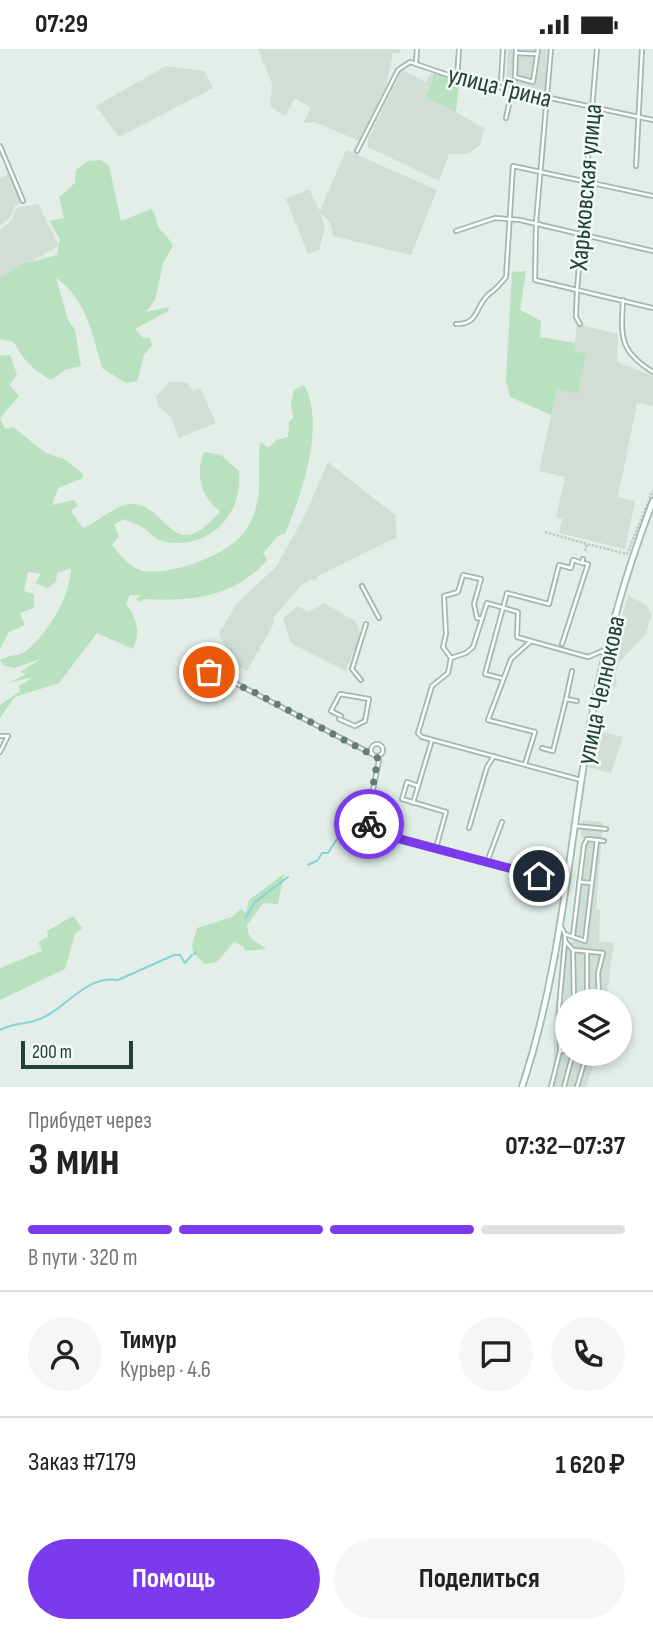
<!DOCTYPE html>
<html lang="ru">
<meta charset="utf-8">
<style>
:root{--surface:#fff;--page:#f6f6f6;--text:#222;--muted:#767676;--line:#e0e0e0;--accent:#7c3aed}
body{margin:0;font-family:"Sofia Sans Condensed",sans-serif;background:var(--page);color:var(--text);height:100vh;display:flex;flex-direction:column;font-size:26px;white-space:nowrap}
*{box-sizing:border-box;margin:0}
p{font-size:23px;color:var(--muted)}
.icon{flex:none;width:38px;height:38px;fill:none;stroke:currentColor;stroke-width:2;stroke-linecap:round;stroke-linejoin:round}
.map{position:relative;height:1038px;overflow:hidden}
.side{display:flex;flex-direction:column;background:var(--surface);flex:1}
.side>*{flex:none}
.buttons{position:absolute;left:555px;top:940px;display:grid;gap:14px}
.buttons a{display:grid;place-items:center;width:77px;height:77px;border-radius:50%;background:var(--surface);box-shadow:0 4px 10px #0003;font-size:35px}
.scale{position:absolute;left:21px;bottom:18px;width:112px;box-sizing:border-box;padding-left:7px;border:4px solid #204134;border-top:0;font-size:19px;line-height:24px;white-space:nowrap;color:#204134;-webkit-text-stroke:5px #f3faf6;paint-order:stroke}
.pin{position:absolute;display:grid;place-items:center;width:60px;height:60px;color:#fff;margin:-30px;border:4px solid #fff;border-radius:50%;box-shadow:0 2px 7px #0007}
.courier{position:absolute;display:grid;place-items:center;width:70px;height:70px;margin:-35px;border:5px solid #7c3aed;border-radius:50%;background:#fff;color:#222;box-shadow:0 2px 9px #0007}
.head em{font-style:normal;font-weight:700}
.head div{display:flex;flex-direction:column-reverse}
.head{display:flex;align-items:center;justify-content:space-between;height:119px;padding:0 28px}
h1{font-size:46px;font-weight:700;line-height:52px}
.bar{display:grid;grid-template-columns:repeat(4,1fr);gap:10px 7px;align-content:center;height:84px;padding:0 28px}
.bar i{height:9px;border-radius:5px;background:var(--line)}
.bar .active{background:var(--accent)}
.bar p{grid-column:span 4}
.line{display:flex;align-items:center;gap:18px;padding:0 28px;border-top:2px solid var(--line)}
.line div{flex:1}
.round{display:grid;place-items:center;flex:none;width:74px;height:74px;border-radius:37px;background:var(--page)}
.primary-button{display:flex;gap:14px;margin-top:auto;padding:14px 28px}
.primary-button a{flex:1;height:80px;border-radius:42px;background:var(--accent);color:#fff;font-size:28px;font-weight:700;line-height:80px;text-align:center}
.primary-button a+a{background:var(--page);color:var(--text)}
.status{display:flex;justify-content:space-between;align-items:center;height:49px;padding:0 35px;background:var(--surface);direction:ltr}
.status svg{height:19px;fill:currentColor}
.map>svg:first-child{display:block}
.built{fill:#d0ded6}
.green{fill:#b9e1bf}
.lines{fill:none;stroke-linecap:round;stroke-linejoin:round}
.stream{stroke:#86d4d7;stroke-width:2}
.street-tunnel{stroke:#bbcbc3;stroke-width:2.5;stroke-dasharray:2.5 1.5;stroke-linecap:butt}
.street-casing{stroke:#a4b7ae;stroke-width:6}
.secondary-casing{stroke:#a0bbae;stroke-width:8}
.street{stroke:#fff;stroke-width:2.5}
.secondary{stroke:#fff;stroke-width:4.5}
.done{stroke:#647e73;stroke-width:7;stroke-dasharray:0 12.6}
.route{stroke:#7c3aed;stroke-width:9}
.labels{text-anchor:middle;stroke-width:5;stroke-linejoin:round;paint-order:stroke}
.street-label{font-size:26px;fill:#204134;stroke:#f3faf6}
</style>
<div class="status"><b>07:29</b><svg viewBox="0 0 49 12"><path d="M0 12V9h3v3zM5 12V6h3v6zM10 12V3h3v9zM15 12V0h3v12zM26 1h20v11H26zM47 4h2v5h-2z"/></svg></div>
<div class="map">
<svg width="653" height="1038" viewBox="0 0 653 1038">
<rect width="100%" height="100%" fill="#e2eee7"/>
<g class="built">
<path d="M258,0H400V5L393,4L386,37L359,92L315,73L303,74L311,59L295,49L285,67L270,58L272,35Z"/>
<path d="M508,0H547L545,45L506,38Z"/>
<path d="M166,17L204,22L213,39L119,88L96,57Z"/>
<path d="M402,21L426,33L430,26L435,24L459,33L456,63L484,79L480,96L467,105H449L439,132L368,98V90Z"/>
<path d="M346,101L437,141L411,206L333,187L330,173L320,164L325,179L319,201L308,205L286,150L309,140L320,162Z"/>
<path d="M10,124L21,154L15,157L10,169L0,177V129Z"/>
<path d="M38,155L59,197L0,230V181L12,171L16,159Z"/>
<path d="M577,275L618,285L617,313L653,327V357L637,354L618,448L635,452L625,500L559,484L562,470L556,468L565,428L539,422L557,339L578,343L586,305L574,302Z"/>
<path d="M169,333H187L193,343L200,339L216,374L179,389L171,368L159,358L156,348Z"/>
<path d="M328,413L395,466L397,488L318,527L316,532L312,530L301,536L273,569L274,574L247,622L219,607L225,597L219,585L236,555L276,518L306,464Z"/>
<path d="M628,546L646,556L652,565L646,585L619,613L615,628L617,638H612L603,633Z"/>
<path d="M324,554L355,572L362,586L345,622L291,594L283,569L298,557L308,563Z"/>
<path d="M593,681L623,688L611,724L588,718Z"/>
<path d="M582,771L603,773L596,861H600L599,893L614,894L606,952H567V1004L597,1005L586,1038H551L554,1007L553,975L563,905L575,888L585,791L581,788Z"/>
</g>
<g class="green">
<path d="M435,24L459,33L456,63L426,48Z"/>
<path d="M101,111L109,117L121,172L151,160C157,166 155,169 158,177C162,184 169,188 173,197L163,214L155,251L146,263L169,258L168,262L135,280L143,289H150L152,296L144,306L137,332L126,334L102,319C93,287 86,249 56,229L68,271L75,281L81,317L65,321L51,331C34,322 23,311 14,293L0,290V228L23,215L57,206L60,190L49,172L64,169L59,148L75,134L76,121L88,112Z"/>
<path d="M526,222L520,261L541,272L540,288L575,294V302L586,305L578,344L557,340L551,366L510,348L506,331L512,223Z"/>
<path d="M10,306L17,325L10,336L19,347L0,369L5,380L13,378L46,404L64,410L83,425V429L58,439L52,456L74,451L78,457L71,462L83,479C97,474 116,455 131,455C169,455 172,520 220,462C201,448 195,425 204,403L221,406L239,422C243,465 211,500 166,493C155,491 152,485 144,479C139,475 130,474 125,470L114,475L119,488L112,495C118,505 131,520 144,522C173,526 230,506 246,481C265,452 257,425 260,393L269,399L276,391L288,388L289,373L293,369L291,354L294,341L304,336C326,375 302,446 285,484L278,487L263,504L267,511C235,548 192,553 144,550L139,553L136,550L141,546H130L126,555C137,569 141,584 133,600L97,584L59,634L15,648L0,669V656L20,642L19,637L33,628L9,634L26,625L20,623L40,610L15,619L3,616L0,611C8,606 20,607 26,602C49,583 70,548 71,519L57,524L56,533L47,539L35,534L41,525L28,523L24,542L34,545V559L20,564L25,576L9,583L0,600V307Z"/>
<path d="M284,825L278,855L263,854L247,876C248,893 258,892 266,900L245,902L244,898L234,893L217,913L204,915L193,903L192,896L197,879L232,868L241,860L246,864L249,851Z"/>
<path d="M73,867L82,879L75,885L65,920L0,951V919L42,902L38,893L48,888L47,882Z"/>
</g>
<g class="lines">
<g class="stream">
<path d="M308,816L318,811L322,804H328L343,781"/>
<path d="M246,868L255,853L288,828"/>
<path d="M194,905L196,903"/>
<path d="M0,981C15,973 23,976 37,971C65,962 84,926 118,931L174,906H180L185,914L192,906"/>
</g>
<g class="street-tunnel">
<path d="M545,483L587,495"/>
<path d="M585,502L587,495L627,505L653,441"/>
</g>
<defs>
<g id="street">
<path d="M503,0L501,33L506,39"/>
<path d="M516,0L515,28L533,33L538,0"/>
<path d="M551,0L536,174L535,231L653,259"/>
<path d="M516,4L537,5"/>
<path d="M416,14L417,0"/>
<path d="M457,29L459,0"/>
<path d="M506,69L512,42"/>
<path d="M0,97L23,152"/>
<path d="M357,102L398,21L410,13L457,29L653,71"/>
<path d="M636,117L642,0"/>
<path d="M456,182L495,169L520,171L653,202"/>
<path d="M623,251C621,288 619,302 653,323"/>
<path d="M456,275C479,276 475,257 489,245C496,240 500,236 506,228L513,117L653,147"/>
<path d="M580,275L576,268L577,241L597,0"/>
<path d="M362,537L379,569"/>
<path d="M482,570L477,569L474,555L481,530L463,526L458,543L444,547L446,585L443,598L451,609L448,624L432,637L418,684L422,688L581,731"/>
<path d="M562,595L588,515L583,514"/>
<path d="M451,609L466,604L473,598L487,554L518,563L517,588L531,592"/>
<path d="M206,624L212,622L372,705"/>
<path d="M501,629L485,625L507,544L549,555L559,516L571,519L573,511L582,514L583,510"/>
<path d="M361,631L352,620L366,575"/>
<path d="M566,650L572,622"/>
<path d="M339,670L355,677L365,672L369,650L340,645L331,662L341,667"/>
<path d="M0,687H8L0,703"/>
<circle cx="377" cy="701" r="6"/>
<path d="M542,699L553,702L566,650L577,652"/>
<path d="M376,707L379,711L367,770L374,781L566,834"/>
<path d="M525,715L535,683L488,671L511,610L531,592L588,608L605,601"/>
<path d="M418,737L407,733L402,750L446,763L436,799"/>
<path d="M413,754L432,691"/>
<path d="M576,777L606,780"/>
<path d="M469,779L487,718L494,707"/>
<path d="M597,791L604,792"/>
<path d="M487,813L502,773"/>
<path d="M579,833L592,834"/>
<path d="M560,876L565,885V892L573,901L603,904L598,924L599,952"/>
<path d="M565,885L585,892L597,791L587,790L584,796L573,886"/>
<path d="M565,892L559,959L560,1002H567"/>
<path d="M573,901L574,952"/>
<path d="M587,952V903"/>
<path d="M551,1038L560,1002"/>
<path d="M564,1038L573,1004"/>
<path d="M577,1038L587,1004"/>
</g>
<path id="secondary" d="M522,1038C561,921 569,797 590,677C604,600 625,525 653,452"/>
</defs>
<use href="#street" class="street-casing"/>
<use href="#secondary" class="secondary-casing"/>
<use href="#street" class="street"/>
<use href="#secondary" class="secondary"/>
</g>
<g class="lines">
<path class="done" d="M209,623L256,644L378,709L367,770L369,775"/>
<path class="route" d="M369,775L381,785L539,827"/>
</g>
<g class="labels">
<g class="street-label">
<text transform="translate(500 37) rotate(14)" y="9">улица Грина</text>
<text transform="translate(585 138) rotate(-85)" y="9">Харьковская улица</text>
<text transform="translate(600 641) rotate(-78)" y="9">улица Челнокова</text>
</g>
</g>
</svg>
<div class="buttons">
<a><svg class="icon" aria-label="layers" viewBox="0 0 24 24"><path d="M12 4l9 5-9 5-9-5zM3 14l9 5 9-5"/></svg></a>
</div>
<div class="scale">200 m</div>
<div class="pin" style="left:209px;top:623px;background:#ea580c"><svg class="icon" aria-label="bag" viewBox="0 0 24 24"><path d="M5 8h14l-1 12H6zM9 8a3 3 0 0 1 6 0"/></svg></div>
<div class="pin" style="left:539px;top:827px;background:#1f2937"><svg class="icon" aria-label="home" viewBox="0 0 24 24"><path d="M3 11l9-7 9 7M6 9v11h12V9"/></svg></div>
<div class="courier" style="left:369px;top:775px"><svg class="icon" aria-label="bike" viewBox="0 0 24 24"><circle cx="6" cy="16" r="4"/><circle cx="18" cy="16" r="4"/><path d="M6 16l4-8h5l3 8M10 8l3 8H6M13 5h3"/></svg></div>
</div>
<section class="side">
<div class="head"><div><h1>3 мин</h1><p>Прибудет через</p></div><em>07:32–07:37</em></div>
<div class="bar"><i class="active"></i><i class="active"></i><i class="active"></i><i></i><p>В пути · 320 m</p></div>
<div class="line" style="height:126px"><a class="round"><svg class="icon" aria-label="person" viewBox="0 0 24 24"><circle cx="12" cy="8" r="4"/><path d="M4 21q1-7 8-7t8 7"/></svg></a><div><b>Тимур</b><p>Курьер · 4.6</p></div><a class="round"><svg class="icon" aria-label="chat" viewBox="0 0 24 24"><path d="M4 5h16v11H9l-5 4z"/></svg></a><a class="round"><svg class="icon" aria-label="phone" viewBox="0 0 24 24"><path d="M5 4h4l2 5-3 2q2 4 5 5l2-3 5 2v4C11 20 4 13 5 4z"/></svg></a></div>
<div class="line" style="height:91px"><div>Заказ #7179</div><b>1 620 ₽</b></div>
<div class="primary-button"><a>Помощь</a><a>Поделиться</a></div>
</section>
